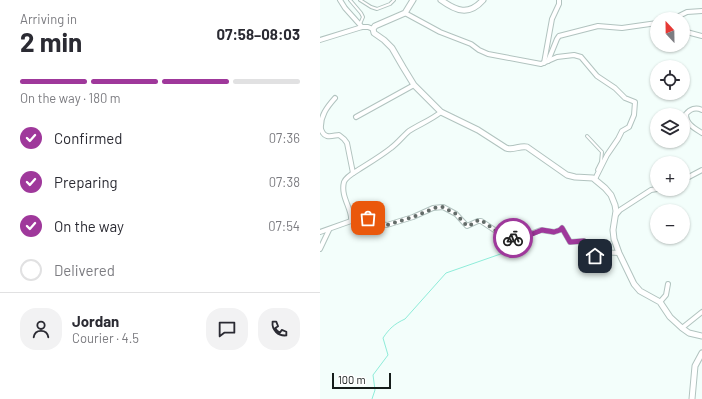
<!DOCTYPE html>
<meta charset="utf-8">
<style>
:root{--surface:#fff;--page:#f2f2f3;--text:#2b2b33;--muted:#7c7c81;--line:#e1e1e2;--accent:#9f389b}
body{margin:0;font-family:Barlow,sans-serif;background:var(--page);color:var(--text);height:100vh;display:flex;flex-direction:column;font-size:15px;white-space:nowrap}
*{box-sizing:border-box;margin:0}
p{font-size:13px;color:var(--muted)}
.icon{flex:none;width:22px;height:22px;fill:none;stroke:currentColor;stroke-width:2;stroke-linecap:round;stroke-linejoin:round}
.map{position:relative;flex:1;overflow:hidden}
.panel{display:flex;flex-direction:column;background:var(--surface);width:320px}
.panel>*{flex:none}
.needle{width:26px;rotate:338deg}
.buttons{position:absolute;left:330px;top:12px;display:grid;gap:8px}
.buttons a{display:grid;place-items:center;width:40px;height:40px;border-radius:50%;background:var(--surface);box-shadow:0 1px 3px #0004;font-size:20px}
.scale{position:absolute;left:12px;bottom:10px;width:59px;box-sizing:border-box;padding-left:4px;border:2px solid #161d1b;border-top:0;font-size:11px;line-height:14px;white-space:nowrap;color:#161d1b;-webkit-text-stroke:3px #fff;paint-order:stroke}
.pin{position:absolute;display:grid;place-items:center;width:34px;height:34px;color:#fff;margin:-17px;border-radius:8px;box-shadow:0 2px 6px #0006}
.courier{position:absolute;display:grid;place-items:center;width:40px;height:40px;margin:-20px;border:3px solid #9f389b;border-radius:50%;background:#fff;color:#222;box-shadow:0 1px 5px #0007}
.summary em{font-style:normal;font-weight:700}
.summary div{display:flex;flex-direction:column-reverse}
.summary{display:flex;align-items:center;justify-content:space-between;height:68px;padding:0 20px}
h1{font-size:26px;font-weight:700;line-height:30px}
.bar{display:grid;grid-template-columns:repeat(4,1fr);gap:6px 4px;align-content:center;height:48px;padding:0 20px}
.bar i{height:5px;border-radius:3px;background:var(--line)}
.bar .active{background:var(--accent)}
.bar p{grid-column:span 4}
.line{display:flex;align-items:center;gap:10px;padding:0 20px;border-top:1px solid var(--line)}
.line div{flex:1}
.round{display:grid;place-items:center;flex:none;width:42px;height:42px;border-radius:16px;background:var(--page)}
ol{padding:0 20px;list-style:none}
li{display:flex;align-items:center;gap:12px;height:44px}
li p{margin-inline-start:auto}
li .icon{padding:4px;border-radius:50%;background:var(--accent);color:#fff;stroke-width:4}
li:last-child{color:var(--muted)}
li i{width:22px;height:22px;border:2px solid var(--line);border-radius:50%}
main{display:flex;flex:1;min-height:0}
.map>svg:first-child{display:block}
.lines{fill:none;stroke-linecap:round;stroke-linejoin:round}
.stream{stroke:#8eecd9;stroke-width:1}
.building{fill:#cee0dc;stroke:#a0b2ae}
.service-casing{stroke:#b1c3bf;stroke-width:4}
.minor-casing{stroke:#b1c3bf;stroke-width:6}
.tertiary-casing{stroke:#b1c3bf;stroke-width:7}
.service{stroke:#fff;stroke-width:2}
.minor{stroke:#fff;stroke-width:4}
.tertiary{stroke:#fff;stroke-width:5}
.done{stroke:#636c69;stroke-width:4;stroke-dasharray:0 7.2}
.route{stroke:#9f389b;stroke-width:5}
</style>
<main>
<section class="panel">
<div class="summary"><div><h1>2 min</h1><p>Arriving in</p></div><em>07:58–08:03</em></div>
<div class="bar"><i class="active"></i><i class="active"></i><i class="active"></i><i></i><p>On the way · 180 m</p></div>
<ol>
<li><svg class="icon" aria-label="check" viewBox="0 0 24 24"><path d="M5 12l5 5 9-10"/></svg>Confirmed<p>07:36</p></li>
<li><svg class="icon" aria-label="check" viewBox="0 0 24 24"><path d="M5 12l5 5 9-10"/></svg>Preparing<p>07:38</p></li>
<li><svg class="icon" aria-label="check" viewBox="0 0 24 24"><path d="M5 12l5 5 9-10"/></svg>On the way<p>07:54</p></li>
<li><i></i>Delivered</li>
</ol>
<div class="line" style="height:72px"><a class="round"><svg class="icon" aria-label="person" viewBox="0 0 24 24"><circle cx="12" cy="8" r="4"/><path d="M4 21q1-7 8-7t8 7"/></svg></a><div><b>Jordan</b><p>Courier · 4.5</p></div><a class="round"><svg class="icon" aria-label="chat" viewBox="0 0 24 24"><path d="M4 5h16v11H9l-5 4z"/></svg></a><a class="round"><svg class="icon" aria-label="phone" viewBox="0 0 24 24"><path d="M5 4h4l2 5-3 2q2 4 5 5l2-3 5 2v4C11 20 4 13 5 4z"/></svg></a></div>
</section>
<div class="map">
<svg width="382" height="399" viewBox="0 0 382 399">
<rect width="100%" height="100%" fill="#f3fefb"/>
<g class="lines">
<path class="stream" d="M52,399L55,390L53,375L68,355L63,338C69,329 74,324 85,319L126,273L192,250"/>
</g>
<path class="building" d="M280,256H288L287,264L275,263L276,259Z"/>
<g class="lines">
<defs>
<g id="service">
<path d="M30,0L41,13L43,17L40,24"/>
<path d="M40,0L51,7L57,9L70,4L74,0"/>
<path d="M267,136L282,152L281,162L277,170"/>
</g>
<g id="minor">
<path d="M20,0L25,8L42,27"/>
<path d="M85,13L120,32L151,44L159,50L168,54L221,64L237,57L254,55L261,57L277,76L295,88L305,98L315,102L314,115L309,127L302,131L298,139L287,155L275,179"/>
<path d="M353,19L367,12L382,11"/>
<path d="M363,31L382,36"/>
<path d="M0,40L42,27H48L53,29"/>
<path d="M228,61L237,39L239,36L278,26L302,28L337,23"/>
<path d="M224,63L232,19L239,4V0"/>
<path d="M15,98C7,107 0,116 1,129C2,132 3,135 7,136C11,137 16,135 19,135L24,139L27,143L33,173"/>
<path d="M382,110C376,107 370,109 366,114C366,124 374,128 382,133"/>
<path d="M36,117L94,85"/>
<path d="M363,180L382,170"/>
<path d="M295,216L300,210L331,190L337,189"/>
<path d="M31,217H46L60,224L67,225L93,217L113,208L123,207L136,214L147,226L158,221H161L182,235L197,239L221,230L234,232L240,230L242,228L250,242L264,241L265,244L268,254L267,256L269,258L275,256L278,252L299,253"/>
<path d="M0,232L31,221C33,210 20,197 24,182C26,177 33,173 38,170C49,163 61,156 71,148C78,143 83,136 89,131C100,124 111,120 121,112"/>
<path d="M0,249L9,230"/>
<path d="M340,302L346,295L348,284"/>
<path d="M362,328L382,312"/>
</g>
<g id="tertiary">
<path d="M93,0L85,13L55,26L53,29L54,33L64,40L72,48L83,67L94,85L121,112L158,130L186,148C193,151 200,145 207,147L247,175L255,177L273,178L285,188L291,195L295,205L296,211L293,230L294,239L299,253L314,284L320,291L340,302L350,317L362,328L369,333L382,336"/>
<path d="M121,0C136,11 149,16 163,0"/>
<path d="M372,399L375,366L382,353"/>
</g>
</defs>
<use href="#service" class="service-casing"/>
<use href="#minor" class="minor-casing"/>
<use href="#tertiary" class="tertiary-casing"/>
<use href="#service" class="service"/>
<use href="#minor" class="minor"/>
<use href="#tertiary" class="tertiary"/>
</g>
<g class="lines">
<path class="done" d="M48,218L60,224L67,225L93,217L117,207H123L136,214L147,226C153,225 155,220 161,220L180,234L193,238"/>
<path class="route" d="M193,238H202L222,230L234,232L240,230L242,228L250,242L264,241L266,244L268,257L270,258L275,256"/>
</g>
</svg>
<div class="buttons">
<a><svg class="needle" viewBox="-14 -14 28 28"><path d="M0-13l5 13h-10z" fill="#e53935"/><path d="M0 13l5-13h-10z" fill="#7c7c81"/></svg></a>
<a><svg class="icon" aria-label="locate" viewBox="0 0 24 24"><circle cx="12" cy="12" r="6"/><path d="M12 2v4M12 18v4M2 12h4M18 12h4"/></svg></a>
<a><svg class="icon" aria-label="layers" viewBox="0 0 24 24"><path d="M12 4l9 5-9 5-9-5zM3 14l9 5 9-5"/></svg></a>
<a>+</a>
<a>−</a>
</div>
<div class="scale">100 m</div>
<div class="pin" style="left:48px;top:218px;background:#ea580c"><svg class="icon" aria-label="bag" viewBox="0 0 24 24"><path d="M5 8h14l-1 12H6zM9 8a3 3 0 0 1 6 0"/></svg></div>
<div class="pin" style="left:275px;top:256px;background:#1f2937"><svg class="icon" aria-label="home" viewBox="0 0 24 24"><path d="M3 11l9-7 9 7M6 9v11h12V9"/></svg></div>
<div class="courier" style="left:193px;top:238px"><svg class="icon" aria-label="bike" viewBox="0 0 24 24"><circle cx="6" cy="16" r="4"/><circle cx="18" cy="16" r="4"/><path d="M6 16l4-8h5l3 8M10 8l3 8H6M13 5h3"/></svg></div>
</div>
</main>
